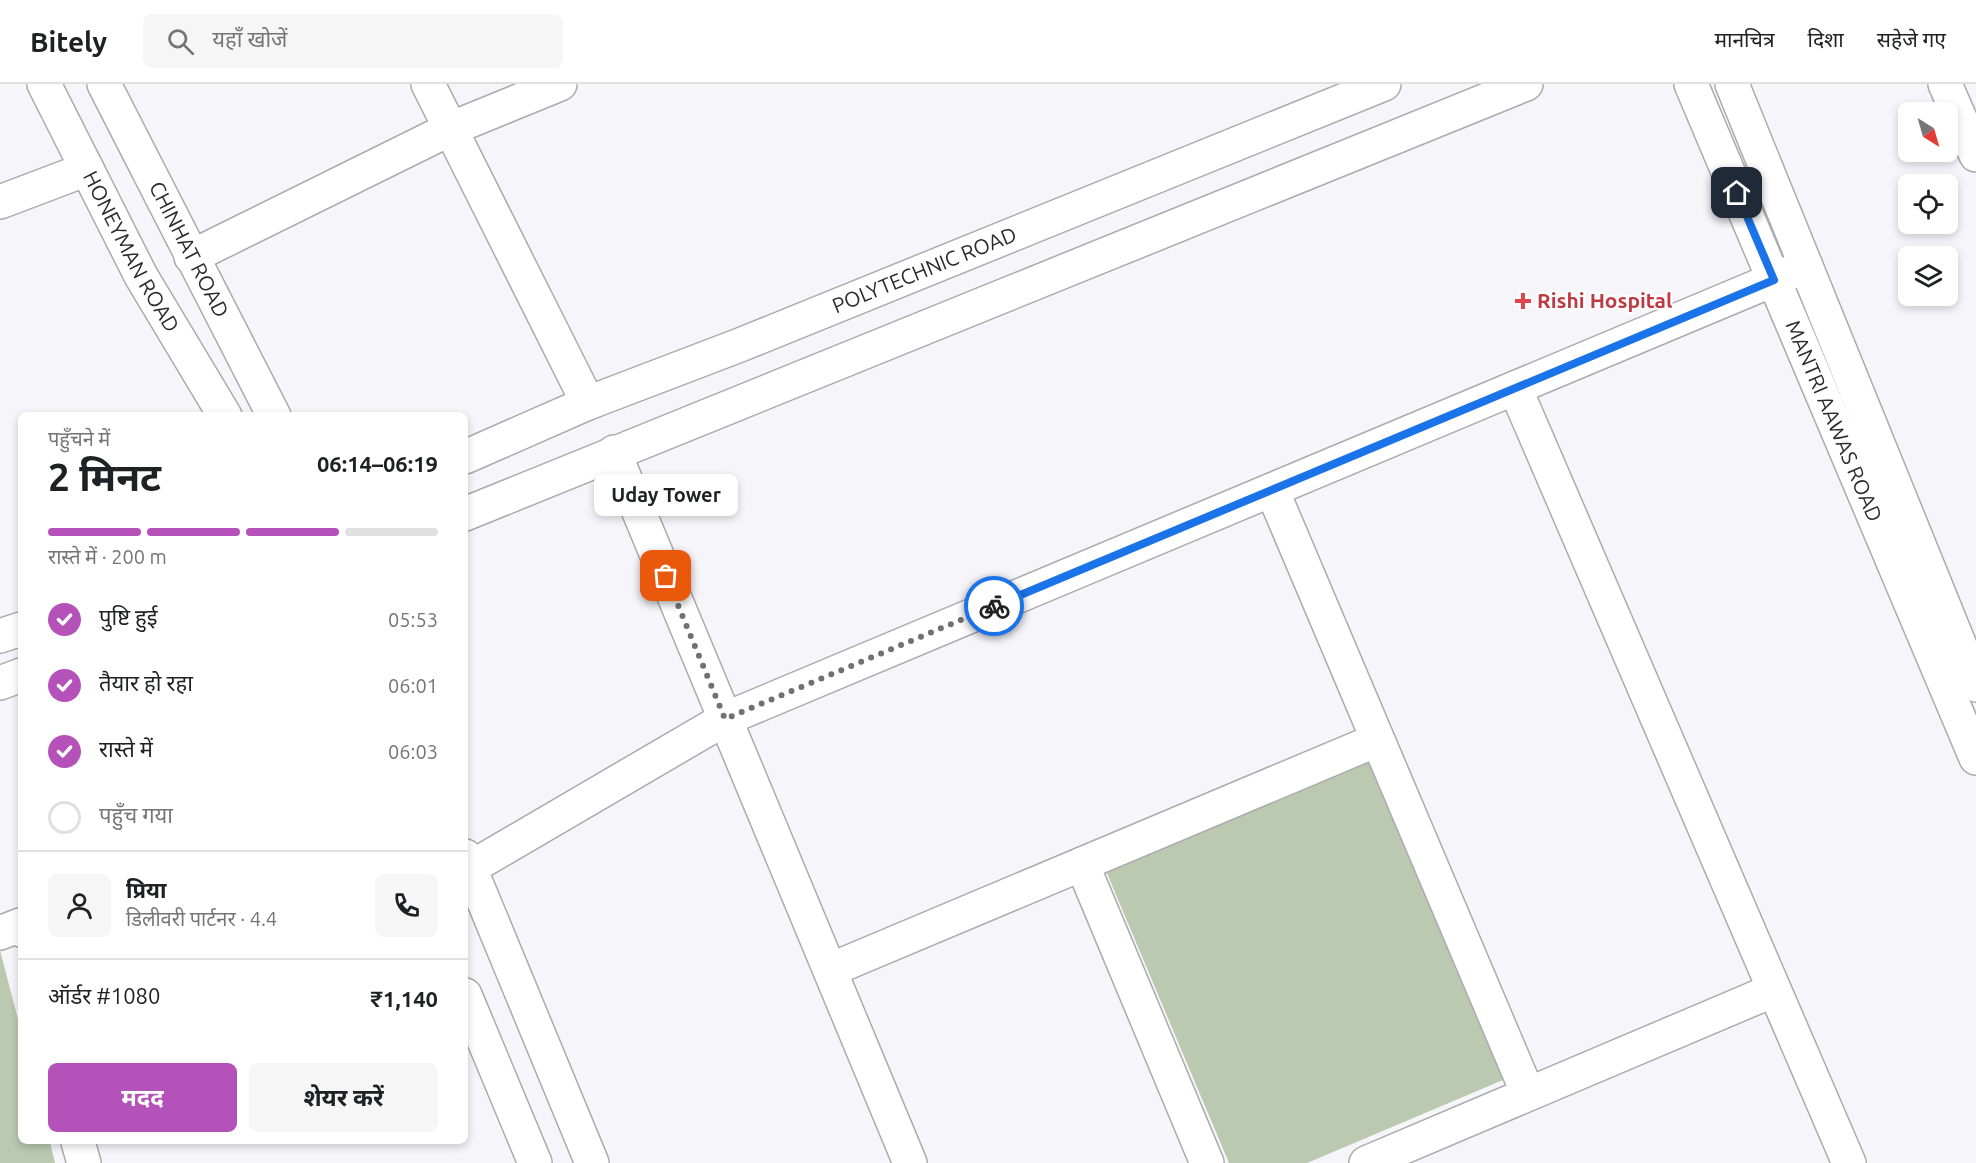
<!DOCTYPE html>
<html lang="hi">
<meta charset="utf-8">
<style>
:root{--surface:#fff;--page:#f6f6f6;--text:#202124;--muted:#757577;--line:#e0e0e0;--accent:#b452b9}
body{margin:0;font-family:Ubuntu,"Noto Sans Devanagari",sans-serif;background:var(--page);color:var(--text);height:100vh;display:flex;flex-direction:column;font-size:22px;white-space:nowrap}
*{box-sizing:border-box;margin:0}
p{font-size:20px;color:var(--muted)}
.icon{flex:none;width:33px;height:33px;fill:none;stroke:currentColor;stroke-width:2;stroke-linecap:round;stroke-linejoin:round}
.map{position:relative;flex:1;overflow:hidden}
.sheet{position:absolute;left:18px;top:328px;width:450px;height:732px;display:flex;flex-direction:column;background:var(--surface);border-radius:9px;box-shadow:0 3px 9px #0003}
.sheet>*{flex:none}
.needle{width:39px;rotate:143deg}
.tools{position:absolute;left:1898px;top:18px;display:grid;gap:12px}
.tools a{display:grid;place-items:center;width:60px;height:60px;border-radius:9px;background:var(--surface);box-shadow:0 3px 9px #0003;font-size:30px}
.pin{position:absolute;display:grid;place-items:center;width:51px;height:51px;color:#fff;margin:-26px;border-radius:12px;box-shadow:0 3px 9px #0006}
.courier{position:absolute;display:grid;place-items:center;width:60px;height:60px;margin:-30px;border:4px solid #1a73e8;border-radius:50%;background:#fff;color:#222;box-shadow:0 2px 8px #0007}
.bubble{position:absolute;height:42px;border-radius:9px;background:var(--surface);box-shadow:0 3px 9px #0003;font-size:20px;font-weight:700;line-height:42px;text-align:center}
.overview em{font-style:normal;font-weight:700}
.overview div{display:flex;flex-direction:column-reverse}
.overview{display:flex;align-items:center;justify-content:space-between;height:102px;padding:0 30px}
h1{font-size:39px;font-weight:700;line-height:45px}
.bar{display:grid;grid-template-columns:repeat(4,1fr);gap:9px 6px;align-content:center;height:72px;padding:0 30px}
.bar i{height:8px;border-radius:4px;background:var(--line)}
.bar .current{background:var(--accent)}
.bar p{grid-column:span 4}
.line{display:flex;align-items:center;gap:15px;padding:0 30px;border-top:2px solid var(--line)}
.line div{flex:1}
.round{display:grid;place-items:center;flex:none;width:63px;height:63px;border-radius:9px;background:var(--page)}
ol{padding:0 30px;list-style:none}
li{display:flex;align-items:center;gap:18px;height:66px}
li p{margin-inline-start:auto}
li .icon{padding:6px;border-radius:50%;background:var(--accent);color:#fff;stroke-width:4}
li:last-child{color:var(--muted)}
li i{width:33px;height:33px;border:3px solid var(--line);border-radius:50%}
.primary-button{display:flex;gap:12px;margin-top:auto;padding:12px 30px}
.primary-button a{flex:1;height:69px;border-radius:9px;background:var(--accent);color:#fff;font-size:24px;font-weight:700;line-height:69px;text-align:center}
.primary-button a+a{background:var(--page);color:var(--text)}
header{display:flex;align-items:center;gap:36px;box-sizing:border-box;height:84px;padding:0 30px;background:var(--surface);border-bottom:2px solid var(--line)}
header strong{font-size:28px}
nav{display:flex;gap:33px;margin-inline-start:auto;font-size:21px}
.search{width:420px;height:54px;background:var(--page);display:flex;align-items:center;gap:15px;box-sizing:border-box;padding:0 21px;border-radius:9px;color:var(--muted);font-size:22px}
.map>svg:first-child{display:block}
.green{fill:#bac9b0}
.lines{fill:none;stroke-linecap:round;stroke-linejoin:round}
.minor-casing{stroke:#ababaf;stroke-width:36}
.minor{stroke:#fff;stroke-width:33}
.done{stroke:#717173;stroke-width:6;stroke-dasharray:0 10.8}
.route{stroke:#1a73e8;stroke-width:8}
.health-dot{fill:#e0444e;stroke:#fff;stroke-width:2}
.labels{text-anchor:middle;stroke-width:4.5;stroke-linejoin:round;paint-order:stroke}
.street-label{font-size:21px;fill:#2a2a2b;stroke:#fff}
.health-label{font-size:21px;font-weight:bold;fill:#be3a42;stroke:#fff;text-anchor:start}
</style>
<header>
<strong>Bitely</strong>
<div class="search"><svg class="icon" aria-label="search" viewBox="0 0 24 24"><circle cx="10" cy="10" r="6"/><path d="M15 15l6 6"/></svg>यहाँ खोजें</div>
<nav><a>मानचित्र</a><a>दिशा</a><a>सहेजे गए</a></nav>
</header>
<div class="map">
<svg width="1976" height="1079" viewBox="0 0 1976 1079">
<rect width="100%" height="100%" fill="#f5f5fa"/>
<g class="green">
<path d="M1369,676L1503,996L1307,1079H1229L1106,787Z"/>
<path d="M0,866L21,947V1058H50L55,1079H0Z"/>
</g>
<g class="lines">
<defs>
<g id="minor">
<path id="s1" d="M44,0L141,192L225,332"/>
<path id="s2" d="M104,0L274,332"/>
<path d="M428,0L588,319"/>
<path id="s3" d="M1691,0L1976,674"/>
<path d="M1732,0L1976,601"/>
<path d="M1945,0L1976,71"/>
<path d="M0,118L87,85"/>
<path d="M191,173L450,45L560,0"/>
<path d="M1515,304L1849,1079"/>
<path d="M614,368L910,1079"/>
<path id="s4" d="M465,373L588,319L740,261L1384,0"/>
<path d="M1272,406L1528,1010"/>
<path d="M465,430L1526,0"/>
<path d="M0,552L21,545"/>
<path d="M0,599L21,591"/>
<path d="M465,772L592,1079"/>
<path d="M1082,780L1207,1079"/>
<path d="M470,784L725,635L1806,182"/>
<path d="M0,849L20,841L21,846"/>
<path d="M830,886L1377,656"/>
<path d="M465,911L535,1079"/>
<path d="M78,1058L84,1079"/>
<path d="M1366,1079L1774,906"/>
</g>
</defs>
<use href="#minor" class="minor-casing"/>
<use href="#minor" class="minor"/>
</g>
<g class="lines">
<path class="done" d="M666,492L725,635L994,522"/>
<path class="route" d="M994,522L1774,196L1737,109"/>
</g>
<path class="health-dot" d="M1520 208h6v6h6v6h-6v6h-6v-6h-6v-6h6z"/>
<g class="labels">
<g class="street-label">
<text dy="7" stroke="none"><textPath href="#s2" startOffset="186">CHINHAT ROAD</textPath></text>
<text dy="7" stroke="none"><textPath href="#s1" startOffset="189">HONEYMAN ROAD</textPath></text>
<text dy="7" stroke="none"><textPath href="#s4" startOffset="496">POLYTECHNIC ROAD</textPath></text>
<text dy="7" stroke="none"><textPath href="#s3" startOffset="366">MANTRI AAWAS ROAD</textPath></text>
</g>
<g class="health-label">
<text x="1537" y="224">Rishi Hospital</text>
</g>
</g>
</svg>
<div class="tools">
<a><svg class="needle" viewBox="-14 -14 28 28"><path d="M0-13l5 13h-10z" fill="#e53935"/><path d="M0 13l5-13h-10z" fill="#757577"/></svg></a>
<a><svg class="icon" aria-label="locate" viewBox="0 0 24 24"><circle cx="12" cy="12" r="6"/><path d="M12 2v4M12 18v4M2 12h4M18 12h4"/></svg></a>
<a><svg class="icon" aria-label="layers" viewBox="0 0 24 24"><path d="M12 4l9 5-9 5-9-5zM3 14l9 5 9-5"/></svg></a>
</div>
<div class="pin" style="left:666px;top:492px;background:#ea580c"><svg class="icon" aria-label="bag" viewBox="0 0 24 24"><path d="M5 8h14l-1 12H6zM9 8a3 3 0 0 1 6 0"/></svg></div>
<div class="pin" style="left:1737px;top:109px;background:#1f2937"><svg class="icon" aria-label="home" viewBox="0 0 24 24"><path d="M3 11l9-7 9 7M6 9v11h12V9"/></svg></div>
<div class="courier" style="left:994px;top:522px"><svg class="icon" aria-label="bike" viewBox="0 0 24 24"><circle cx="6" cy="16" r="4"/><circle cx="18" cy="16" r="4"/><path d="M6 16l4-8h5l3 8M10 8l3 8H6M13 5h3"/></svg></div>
<div class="bubble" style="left:594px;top:390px;width:144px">Uday Tower</div>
<section class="sheet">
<div class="overview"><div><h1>2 मिनट</h1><p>पहुँचने में</p></div><em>06:14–06:19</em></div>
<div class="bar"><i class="current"></i><i class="current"></i><i class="current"></i><i></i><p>रास्ते में · 200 m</p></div>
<ol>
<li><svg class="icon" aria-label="check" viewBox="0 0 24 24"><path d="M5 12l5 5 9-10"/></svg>पुष्टि हुई<p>05:53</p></li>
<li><svg class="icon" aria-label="check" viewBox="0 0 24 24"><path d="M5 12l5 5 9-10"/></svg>तैयार हो रहा<p>06:01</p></li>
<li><svg class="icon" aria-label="check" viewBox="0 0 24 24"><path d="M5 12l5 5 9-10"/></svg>रास्ते में<p>06:03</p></li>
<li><i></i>पहुँच गया</li>
</ol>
<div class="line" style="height:108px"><a class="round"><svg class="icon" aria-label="person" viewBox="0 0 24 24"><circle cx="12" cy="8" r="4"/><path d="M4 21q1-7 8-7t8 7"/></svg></a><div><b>प्रिया</b><p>डिलीवरी पार्टनर · 4.4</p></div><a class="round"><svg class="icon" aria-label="phone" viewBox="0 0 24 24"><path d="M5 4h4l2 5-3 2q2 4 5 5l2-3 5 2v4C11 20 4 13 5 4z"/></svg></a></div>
<div class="line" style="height:78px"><div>ऑर्डर #1080</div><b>₹1,140</b></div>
<div class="primary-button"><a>मदद</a><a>शेयर करें</a></div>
</section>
</div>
